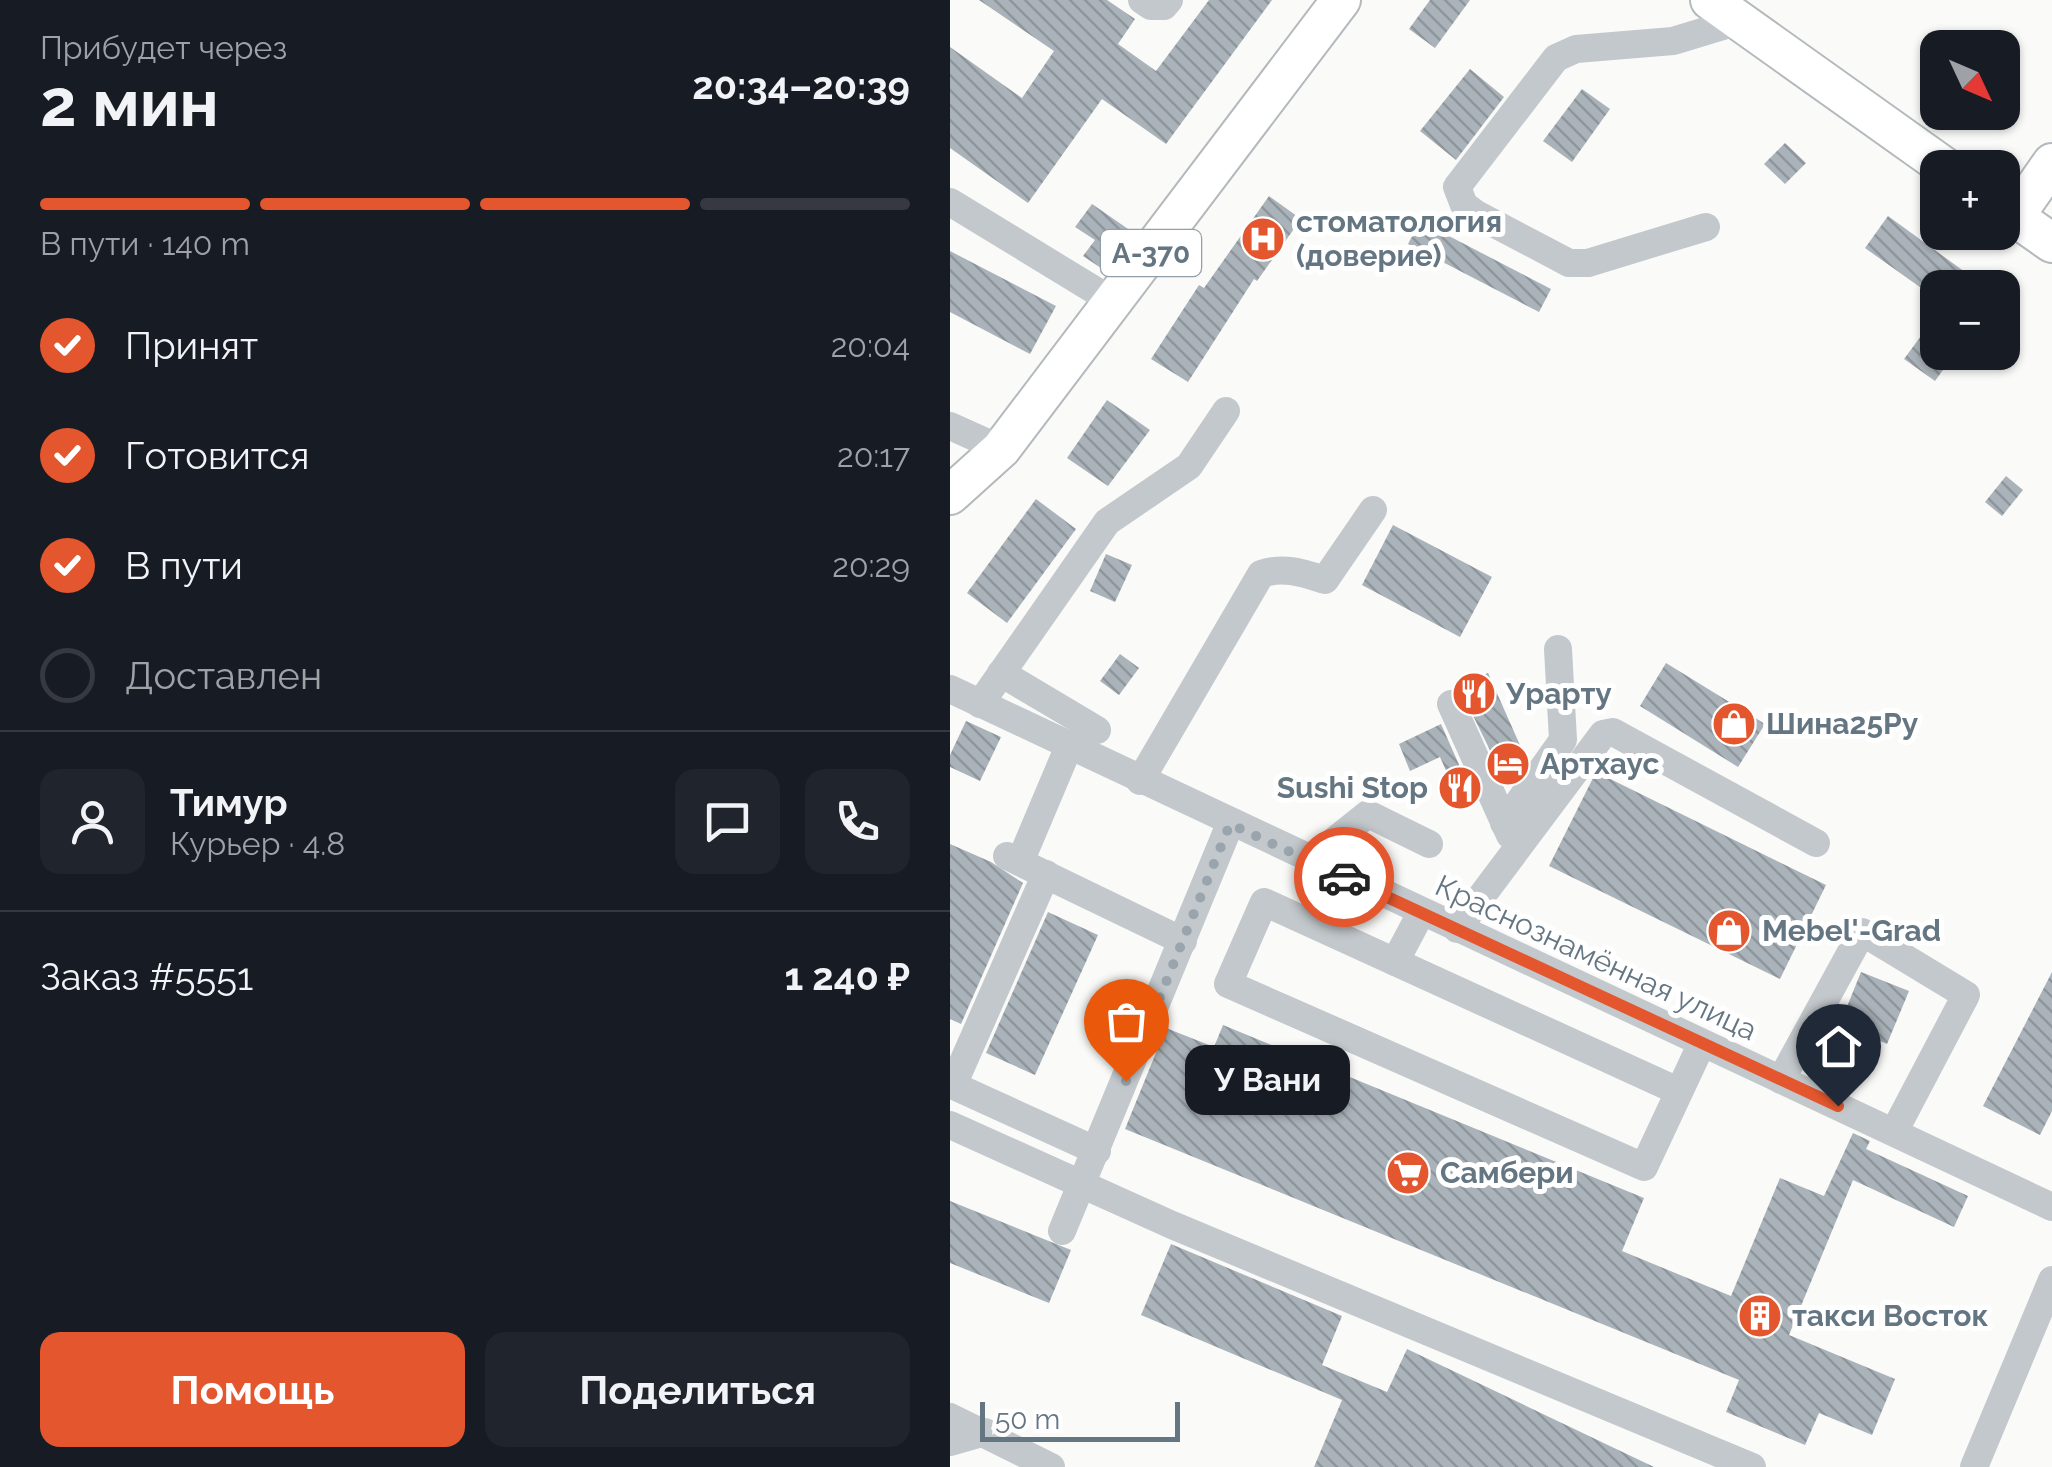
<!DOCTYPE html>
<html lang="ru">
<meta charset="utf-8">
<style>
:root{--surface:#171b24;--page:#20242c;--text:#f1f3f6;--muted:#9ea1a6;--line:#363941;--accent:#e4572e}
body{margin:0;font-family:Raleway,sans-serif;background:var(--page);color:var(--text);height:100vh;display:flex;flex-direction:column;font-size:38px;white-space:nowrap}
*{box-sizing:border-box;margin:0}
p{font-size:32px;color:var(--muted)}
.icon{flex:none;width:55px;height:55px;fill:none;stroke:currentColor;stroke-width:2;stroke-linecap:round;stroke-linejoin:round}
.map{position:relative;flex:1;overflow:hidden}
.panel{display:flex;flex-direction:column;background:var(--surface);width:950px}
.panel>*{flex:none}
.needle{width:65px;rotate:134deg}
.controls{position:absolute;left:970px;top:30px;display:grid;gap:20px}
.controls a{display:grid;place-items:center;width:100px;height:100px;border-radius:20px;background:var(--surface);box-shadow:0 2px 8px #0004;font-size:50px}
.scale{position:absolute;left:30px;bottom:25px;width:200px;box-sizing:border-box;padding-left:10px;border:5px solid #657683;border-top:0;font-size:28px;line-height:35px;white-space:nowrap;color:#657683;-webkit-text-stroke:8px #fff;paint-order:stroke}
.pin{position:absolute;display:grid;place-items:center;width:85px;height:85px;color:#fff;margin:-102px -42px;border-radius:50% 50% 50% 0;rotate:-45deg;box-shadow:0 0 10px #0007}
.pin .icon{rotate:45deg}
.courier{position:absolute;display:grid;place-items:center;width:100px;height:100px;margin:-50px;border:8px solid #e4572e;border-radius:50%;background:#fff;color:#222;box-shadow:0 2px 12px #0007}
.bubble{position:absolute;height:70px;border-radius:20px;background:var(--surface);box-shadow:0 2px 8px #0004;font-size:32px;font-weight:700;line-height:70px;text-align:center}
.headline em{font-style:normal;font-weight:700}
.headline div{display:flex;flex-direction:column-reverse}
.headline{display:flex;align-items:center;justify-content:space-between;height:170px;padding:0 40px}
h1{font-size:65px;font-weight:700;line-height:75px}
.bar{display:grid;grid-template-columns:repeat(4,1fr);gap:15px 10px;align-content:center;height:120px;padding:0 40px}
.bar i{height:12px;border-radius:8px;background:var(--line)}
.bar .active{background:var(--accent)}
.bar p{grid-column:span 4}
.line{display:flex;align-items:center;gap:25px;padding:0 40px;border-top:2px solid var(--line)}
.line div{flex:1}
.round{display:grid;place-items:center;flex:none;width:105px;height:105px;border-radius:20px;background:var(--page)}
ol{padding:0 40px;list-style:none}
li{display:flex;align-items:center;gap:30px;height:110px}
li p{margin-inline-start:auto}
li .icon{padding:10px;border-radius:50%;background:var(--accent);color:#fff;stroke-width:4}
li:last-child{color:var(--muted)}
li i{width:55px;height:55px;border:5px solid var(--line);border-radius:50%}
.button{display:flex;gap:20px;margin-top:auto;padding:20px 40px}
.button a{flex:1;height:115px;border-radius:20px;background:var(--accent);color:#fff;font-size:40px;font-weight:700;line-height:115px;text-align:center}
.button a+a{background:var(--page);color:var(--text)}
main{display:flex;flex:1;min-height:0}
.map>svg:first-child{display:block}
.building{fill:url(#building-back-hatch)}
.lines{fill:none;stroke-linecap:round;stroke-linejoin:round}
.highway-casing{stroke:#b4b9bd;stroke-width:42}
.minor{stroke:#c3c8cc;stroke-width:28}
.highway{stroke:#fff;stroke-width:38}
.done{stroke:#99a4ac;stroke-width:10;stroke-dasharray:0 18}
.route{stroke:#e4572e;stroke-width:12}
.labels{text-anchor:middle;stroke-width:10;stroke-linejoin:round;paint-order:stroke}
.shield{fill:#fff;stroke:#939fa8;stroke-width:2.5}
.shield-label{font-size:28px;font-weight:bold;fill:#657683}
.poi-label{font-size:30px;font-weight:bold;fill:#657683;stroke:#fff;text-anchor:start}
.street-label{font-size:30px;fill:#657683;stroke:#fff}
</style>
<main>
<section class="panel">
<div class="headline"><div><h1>2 мин</h1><p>Прибудет через</p></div><em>20:34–20:39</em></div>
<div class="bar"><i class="active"></i><i class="active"></i><i class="active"></i><i></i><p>В пути · 140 m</p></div>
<ol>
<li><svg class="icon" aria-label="check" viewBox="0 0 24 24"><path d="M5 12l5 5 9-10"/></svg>Принят<p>20:04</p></li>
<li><svg class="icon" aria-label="check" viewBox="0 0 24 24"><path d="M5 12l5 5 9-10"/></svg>Готовится<p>20:17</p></li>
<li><svg class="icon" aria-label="check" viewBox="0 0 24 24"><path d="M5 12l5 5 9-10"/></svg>В пути<p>20:29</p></li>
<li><i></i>Доставлен</li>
</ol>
<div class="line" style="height:180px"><a class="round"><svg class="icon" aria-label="person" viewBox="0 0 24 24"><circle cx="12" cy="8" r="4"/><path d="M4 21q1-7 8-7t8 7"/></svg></a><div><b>Тимур</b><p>Курьер · 4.8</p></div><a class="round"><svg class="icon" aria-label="chat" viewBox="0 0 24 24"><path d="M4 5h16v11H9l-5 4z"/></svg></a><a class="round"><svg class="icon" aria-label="phone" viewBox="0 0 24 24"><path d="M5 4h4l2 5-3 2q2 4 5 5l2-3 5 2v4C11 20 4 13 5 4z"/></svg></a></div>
<div class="line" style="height:130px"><div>Заказ #5551</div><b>1 240 ₽</b></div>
<div class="button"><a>Помощь</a><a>Поделиться</a></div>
</section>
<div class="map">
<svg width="1102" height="1467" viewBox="0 0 1102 1467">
<defs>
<pattern id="building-back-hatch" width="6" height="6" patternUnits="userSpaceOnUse" patternTransform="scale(2.5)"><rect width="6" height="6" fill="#aab3b9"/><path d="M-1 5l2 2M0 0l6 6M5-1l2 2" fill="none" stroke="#8e969c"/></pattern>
</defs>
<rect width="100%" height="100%" fill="#fafaf8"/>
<g class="building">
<path d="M29,0H157L185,19L168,44L206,71L259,0H322L216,144L152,99L78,203L0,148V47L72,98L104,51Z"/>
<path d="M480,0H520L485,48L459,29Z"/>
<path d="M520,69L554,97L506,160L470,131Z"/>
<path d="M632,89L660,109L622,162L593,141Z"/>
<path d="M835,143L856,163L835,184L814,164Z"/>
<path d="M319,196L351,219L307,281L304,279L238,382L201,359L249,285L254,288Z"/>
<path d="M142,204L181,231L154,270L133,256L145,240L125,227Z"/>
<path d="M938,216L1037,288H988V300L915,248Z"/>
<path d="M470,221L601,289L589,312L458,244Z"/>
<path d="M0,251L106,306L80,354L0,312Z"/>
<path d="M988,313V352H1006L985,381L954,359Z"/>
<path d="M157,400L200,430L158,486L117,458Z"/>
<path d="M1056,476L1073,490L1052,516L1035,502Z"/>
<path d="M86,499L126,529L57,623L17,593Z"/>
<path d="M443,525L542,577L510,637L412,585Z"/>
<path d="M156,554L182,565L165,602L140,591Z"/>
<path d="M170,654L189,668L169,695L150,681Z"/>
<path d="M716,663L815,724L788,767L690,706Z"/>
<path d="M538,673L577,761L558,787L510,689V685Z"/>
<path d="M16,721L51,737L30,781L0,767V755Z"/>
<path d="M491,724L526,803L513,809L490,757L460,771L449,744Z"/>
<path d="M646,772L876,885L830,979L599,866Z"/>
<path d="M0,844L41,862L73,883L11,1024L0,1019Z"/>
<path d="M98,912L148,935L85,1075L36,1053Z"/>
<path d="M911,972L959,991L937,1044L890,1024Z"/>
<path d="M1102,972V1111L1090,1135L1033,1106Z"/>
<path d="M273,1025L694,1198L672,1251L781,1296L830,1178L874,1196L903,1133L920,1141L916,1149L1018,1196L1004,1227L903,1180L839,1335L945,1379L922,1435L869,1413L855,1445L776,1412L789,1380L175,1129L216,1028L264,1047Z"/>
<path d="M0,1201L121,1250L99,1303L0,1263Z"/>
<path d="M221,1244L392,1316L372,1365L437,1392L457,1349L704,1467H364L392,1400L191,1315Z"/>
</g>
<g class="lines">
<defs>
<g id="highway">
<path d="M760,0L996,168"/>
<path d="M1052,208L1102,243"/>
<path d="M1065,216L1102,163"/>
<path d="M0,495L51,449L391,0"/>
</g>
</defs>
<use href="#highway" class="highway-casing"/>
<g class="minor">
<path d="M192,0L201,6H214L219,0"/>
<path d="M0,202L164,302"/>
<path d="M756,227L638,263H619L526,214L514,205L507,187L606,58L626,49L723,41L789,21"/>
<path d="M0,426L51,449"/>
<path d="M51,673L147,730"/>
<path d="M0,689L1102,1207"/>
<path d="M30,704L157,522L239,466L276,411"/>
<path d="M501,704L560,835"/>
<path d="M190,781L311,574C334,566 353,573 375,580L423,510"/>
<path d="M554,823L613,740L608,649"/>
<path d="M57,856L233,941"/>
<path d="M359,861L418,814L479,844"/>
<path d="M70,862L119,746"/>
<path d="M507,929L653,734L663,732L866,843"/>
<path d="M445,962L471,913"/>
<path d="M831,1080L912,932L1016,995L944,1132"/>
<path d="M0,1084L147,1151"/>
<path d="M3,1085L96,874"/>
<path d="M728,1091L314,902L278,984L694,1167L752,1043"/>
<path d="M0,1125L222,1225L802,1467"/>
<path d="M112,1231L280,824"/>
<path d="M0,1417L101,1467"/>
<path d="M0,1442L35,1432"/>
<path d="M1024,1467L1102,1280"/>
</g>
<use href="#highway" class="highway"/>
</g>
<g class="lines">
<path class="done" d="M176,1081L280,824L394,877"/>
<path class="route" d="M394,877L888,1106"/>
</g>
<defs>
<symbol id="hospital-disc" viewBox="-11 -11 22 22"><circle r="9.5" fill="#e4572e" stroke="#fff"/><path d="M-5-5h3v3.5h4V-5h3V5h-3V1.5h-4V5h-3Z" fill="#fff"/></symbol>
<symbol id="restaurant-disc" viewBox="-11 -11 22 22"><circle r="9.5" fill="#e4572e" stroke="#fff"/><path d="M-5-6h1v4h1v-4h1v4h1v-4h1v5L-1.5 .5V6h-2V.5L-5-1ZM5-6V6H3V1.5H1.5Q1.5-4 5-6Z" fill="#fff"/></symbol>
<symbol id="shop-disc" viewBox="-11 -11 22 22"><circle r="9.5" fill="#e4572e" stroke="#fff"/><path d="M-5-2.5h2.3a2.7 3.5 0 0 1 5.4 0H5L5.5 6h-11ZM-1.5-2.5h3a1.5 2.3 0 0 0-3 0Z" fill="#fff"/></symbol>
<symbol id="hotel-disc" viewBox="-11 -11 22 22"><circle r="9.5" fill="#e4572e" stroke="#fff"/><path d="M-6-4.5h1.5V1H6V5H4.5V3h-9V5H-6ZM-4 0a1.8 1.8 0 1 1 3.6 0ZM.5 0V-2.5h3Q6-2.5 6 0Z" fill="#fff"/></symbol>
<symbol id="supermarket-disc" viewBox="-11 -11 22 22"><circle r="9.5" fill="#e4572e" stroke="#fff"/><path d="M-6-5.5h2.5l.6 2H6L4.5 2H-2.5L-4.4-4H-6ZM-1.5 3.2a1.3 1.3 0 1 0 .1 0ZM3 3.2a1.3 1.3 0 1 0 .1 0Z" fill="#fff"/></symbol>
<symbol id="building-disc" viewBox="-11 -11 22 22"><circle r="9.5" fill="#e4572e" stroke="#fff"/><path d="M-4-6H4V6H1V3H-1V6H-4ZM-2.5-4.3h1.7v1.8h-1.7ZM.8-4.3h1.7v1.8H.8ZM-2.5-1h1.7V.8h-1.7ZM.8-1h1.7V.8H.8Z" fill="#fff"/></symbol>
</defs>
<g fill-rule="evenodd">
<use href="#hospital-disc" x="288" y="214" width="50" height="50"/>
<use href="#restaurant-disc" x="499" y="669" width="50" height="50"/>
<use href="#shop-disc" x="759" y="699" width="50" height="50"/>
<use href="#hotel-disc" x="533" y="739" width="50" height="50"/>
<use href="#restaurant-disc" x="485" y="763" width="50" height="50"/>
<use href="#shop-disc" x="754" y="906" width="50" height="50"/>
<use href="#supermarket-disc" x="433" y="1148" width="50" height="50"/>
<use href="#building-disc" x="785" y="1291" width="50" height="50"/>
</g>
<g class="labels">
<rect class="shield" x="151" y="230" width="100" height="46" rx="8"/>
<g class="shield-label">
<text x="201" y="263">А-370</text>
</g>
<g class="poi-label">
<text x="346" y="232">стоматология<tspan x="346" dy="34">(доверие)</tspan></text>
<text x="556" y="704">Урарту</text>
<text x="816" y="734">Шина25Ру</text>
<text x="590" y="774">Артхаус</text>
<text x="478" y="798" text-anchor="end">Sushi Stop</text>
<text x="812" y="941">Mebel'-Grad</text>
<text x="490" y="1183">Самбери</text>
<text x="842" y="1326">такси Восток</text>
</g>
<g class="street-label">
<text transform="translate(646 958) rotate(25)" y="10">Краснознамённая улица</text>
</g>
</g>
</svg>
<div class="controls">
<a><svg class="needle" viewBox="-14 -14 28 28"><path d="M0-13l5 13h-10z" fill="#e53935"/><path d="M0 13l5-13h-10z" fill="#9ea1a6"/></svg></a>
<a>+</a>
<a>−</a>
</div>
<div class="scale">50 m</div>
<div class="pin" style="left:176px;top:1081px;background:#ea580c"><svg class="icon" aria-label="bag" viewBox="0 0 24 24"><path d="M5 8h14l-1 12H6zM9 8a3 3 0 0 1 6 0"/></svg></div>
<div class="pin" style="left:888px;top:1106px;background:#1f2937"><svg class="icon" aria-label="home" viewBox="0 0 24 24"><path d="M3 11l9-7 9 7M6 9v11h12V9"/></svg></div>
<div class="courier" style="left:394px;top:877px"><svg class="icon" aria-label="car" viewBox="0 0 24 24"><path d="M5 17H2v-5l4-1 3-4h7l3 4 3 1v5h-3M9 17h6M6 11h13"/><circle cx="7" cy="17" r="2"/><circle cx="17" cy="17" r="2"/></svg></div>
<div class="bubble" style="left:235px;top:1045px;width:165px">У Вани</div>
</div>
</main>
